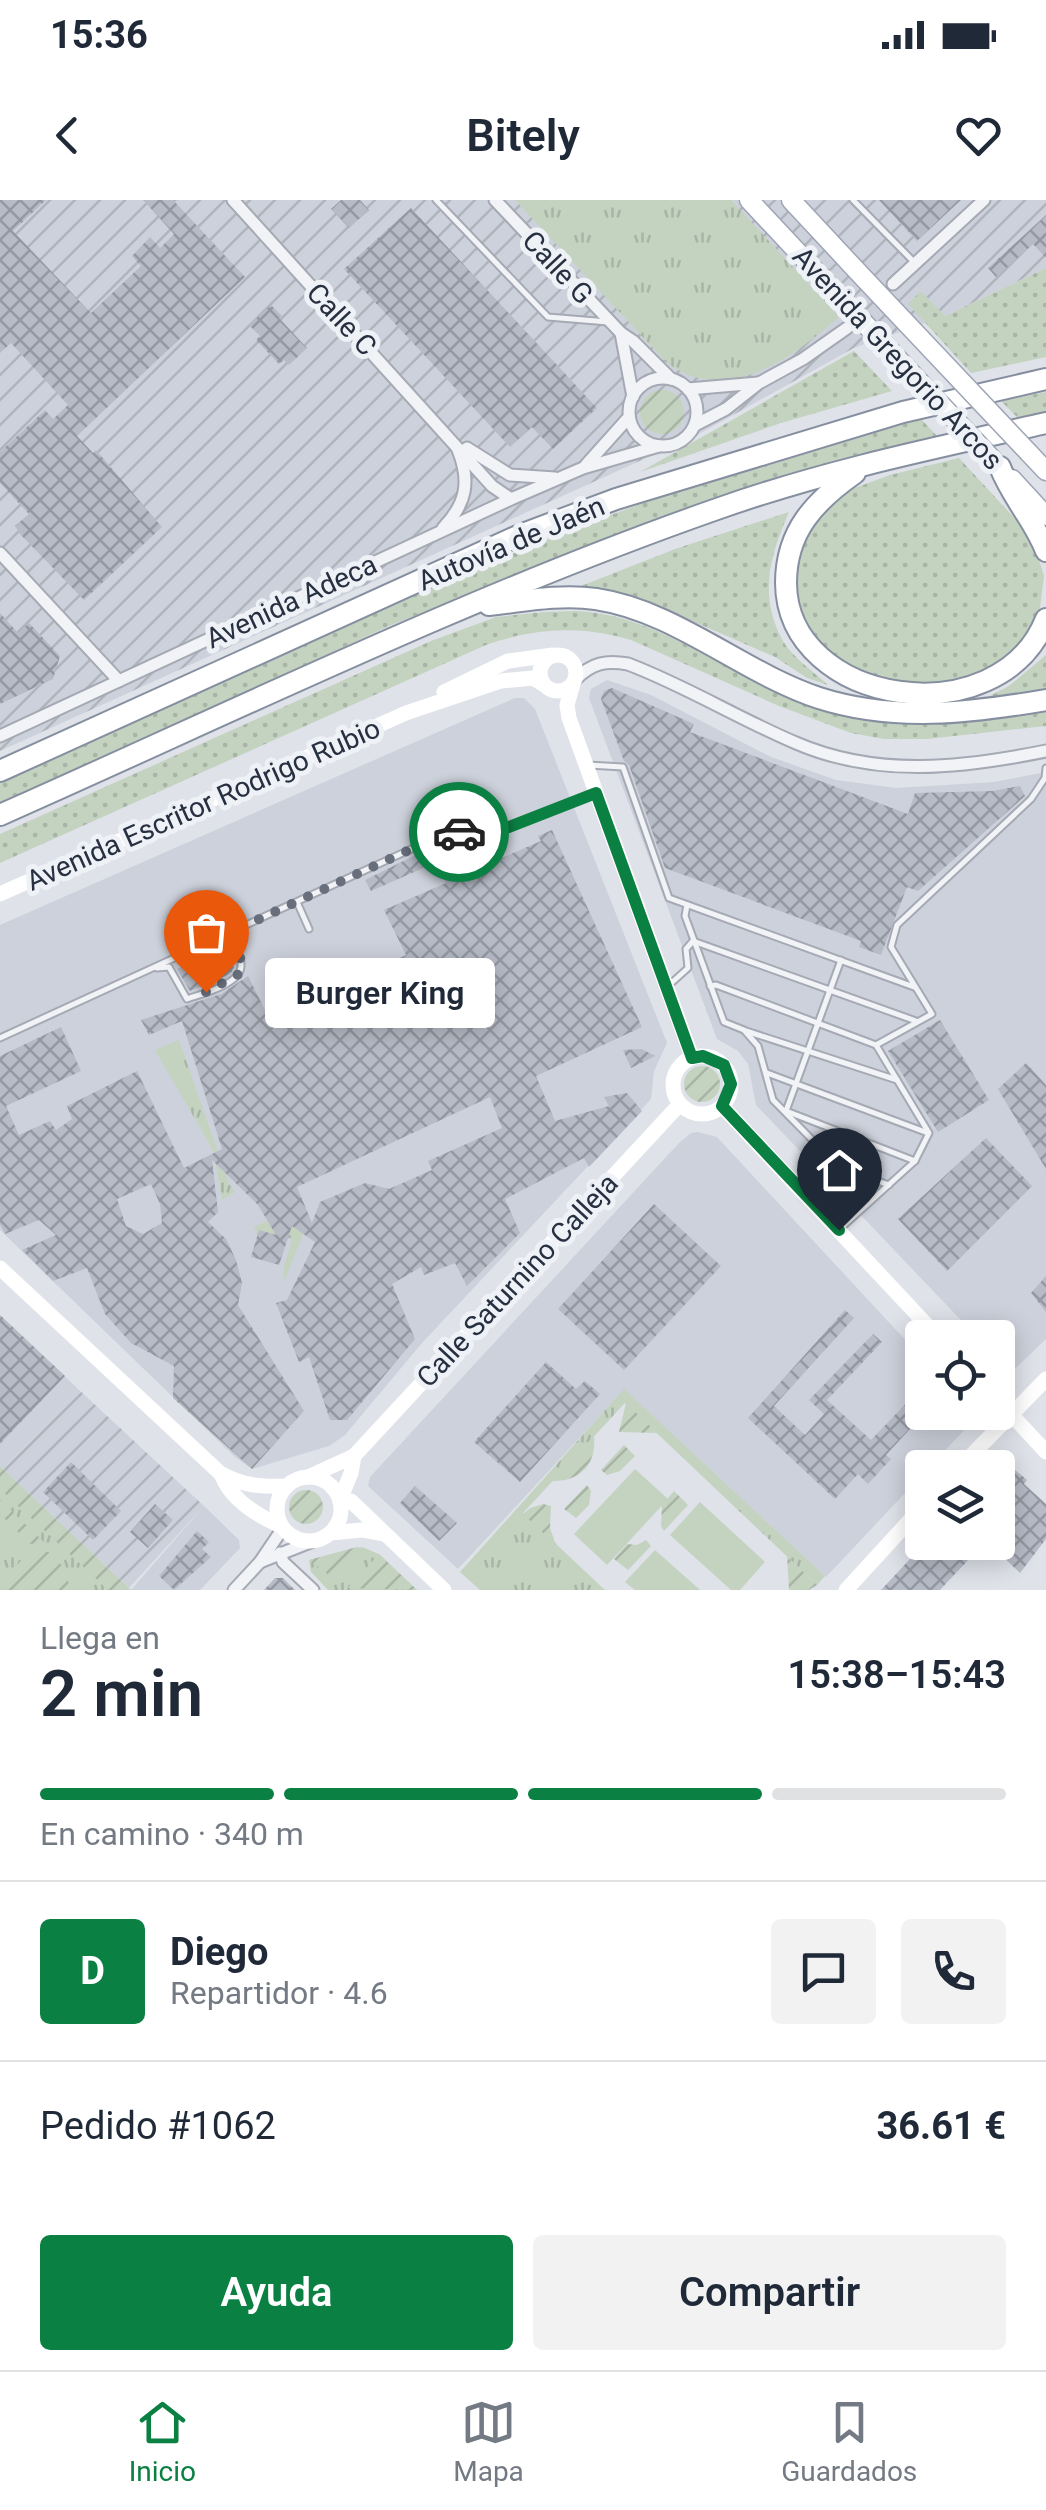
<!DOCTYPE html>
<html lang="es">
<meta charset="utf-8">
<style>
:root{--surface:#fff;--page:#f2f2f3;--text:#1f2937;--muted:#747a83;--line:#e0e1e3;--accent:#0b8043}
body{margin:0;font-family:Roboto,sans-serif;background:var(--page);color:var(--text);height:100vh;display:flex;flex-direction:column;font-size:38px;white-space:nowrap}
*{box-sizing:border-box;margin:0}
p{font-size:32px;color:var(--muted)}
.icon{flex:none;width:55px;height:55px;fill:none;stroke:currentColor;stroke-width:2;stroke-linecap:round;stroke-linejoin:round}
.map{position:relative;height:1390px;overflow:hidden}
.drawer{display:flex;flex-direction:column;background:var(--surface);flex:1}
.drawer>*{flex:none}
.buttons{position:absolute;left:905px;top:1120px;display:grid;gap:20px}
.buttons a{display:grid;place-items:center;width:110px;height:110px;border-radius:10px;background:var(--surface);box-shadow:0 5px 25px #0003;font-size:50px}
.pin{position:absolute;display:grid;place-items:center;width:85px;height:85px;color:#fff;margin:-102px -42px;border-radius:50% 50% 50% 0;rotate:-45deg;box-shadow:0 0 10px #0007}
.pin .icon{rotate:45deg}
.courier{position:absolute;display:grid;place-items:center;width:100px;height:100px;margin:-50px;border:8px solid #0b8043;border-radius:50%;background:#fff;color:#222;box-shadow:0 2px 12px #0007}
.bubble{position:absolute;height:70px;border-radius:10px;background:var(--surface);box-shadow:0 5px 25px #0003;font-size:32px;font-weight:600;line-height:70px;text-align:center}
.summary em{font-style:normal;font-weight:600}
.summary div{display:flex;flex-direction:column-reverse}
.summary{display:flex;align-items:center;justify-content:space-between;height:170px;padding:0 40px}
h1{font-size:65px;font-weight:600;line-height:75px}
.bar{display:grid;grid-template-columns:repeat(4,1fr);gap:15px 10px;align-content:center;height:120px;padding:0 40px}
.bar i{height:12px;border-radius:8px;background:var(--line)}
.bar .selected{background:var(--accent)}
.bar p{grid-column:span 4}
.line{display:flex;align-items:center;gap:25px;padding:0 40px;border-top:2px solid var(--line)}
.line div{flex:1}
.round{display:grid;place-items:center;flex:none;width:105px;height:105px;border-radius:10px;background:var(--page)}
.cta{display:flex;gap:20px;margin-top:auto;padding:20px 40px}
.cta a{flex:1;height:115px;border-radius:10px;background:var(--accent);color:#fff;font-size:40px;font-weight:600;line-height:115px;text-align:center}
.cta a+a{background:var(--page);color:var(--text)}
.status{display:flex;justify-content:space-between;align-items:center;height:70px;padding:0 50px;background:var(--surface);direction:ltr}
.status svg{height:28px;fill:currentColor}
header{display:flex;justify-content:space-between;align-items:center;height:130px;padding:0 40px;background:var(--surface);font-size:45px;font-weight:600}
.tab-bar{display:flex;justify-content:space-around;align-items:center;height:140px;border-top:2px solid var(--line);background:var(--surface);font-size:28px;color:var(--muted)}
.tab-bar a{display:grid;justify-items:center;gap:5px}
.tab-bar .selected{color:var(--accent)}
.map>svg:first-child{display:block}
.built{fill:#cdd1db}
.industrial{fill:url(#industrial-furrows)}
.grass{fill:url(#grass-dots)}
.park{fill:url(#park-tufts)}
.garden{fill:url(#garden-furrows)}
.pitch{fill:#c4d3c0}
.building{fill:url(#building-cross-hatch);fill-rule:evenodd}
.lines{fill:none;stroke-linecap:round;stroke-linejoin:round}
.lane-casing{stroke:#a4a9b3;stroke-width:9}
.street-casing{stroke:#a4a9b3;stroke-width:15}
.primary-casing{stroke:#9ea6b5;stroke-width:21}
.highway-casing{stroke:#868fa0;stroke-width:24}
.lane{stroke:#f2f3f7;stroke-width:5}
.street{stroke:#f2f3f7;stroke-width:11}
.secondary{stroke:#fff;stroke-width:15}
.primary{stroke:#fff;stroke-width:18}
.highway{stroke:#fff;stroke-width:20}
.primary-bridge-casing{stroke:#9ea6b5;stroke-width:21;stroke-linecap:butt}
.primary-bridge{stroke:#fff;stroke-width:18}
.done{stroke:#676e7c;stroke-width:10;stroke-dasharray:0 18}
.route{stroke:#0b8043;stroke-width:12}
.labels{text-anchor:middle;stroke-width:10;stroke-linejoin:round;paint-order:stroke}
.street-label{font-size:28px;fill:#273041;stroke:#eef1f6}
</style>
<div class="status"><b>15:36</b><svg viewBox="0 0 49 12"><path d="M0 12V9h3v3zM5 12V6h3v6zM10 12V3h3v9zM15 12V0h3v12zM26 1h20v11H26zM47 4h2v5h-2z"/></svg></div>
<header><svg class="icon" aria-label="back" viewBox="0 0 24 24"><path d="M15 5l-7 7 7 7"/></svg>Bitely<svg class="icon" aria-label="heart" viewBox="0 0 24 24"><path d="M12 20l-8-8c-3-5 5-10 8-4 3-6 11-1 8 4z"/></svg></header>
<div class="map">
<svg width="1046" height="1390" viewBox="0 0 1046 1390">
<defs>
<pattern id="industrial-furrows" width="10" height="10" patternUnits="userSpaceOnUse" patternTransform="scale(2.5)"><rect width="10" height="10" fill="#cdd1db"/><path d="M-1 1l2-2M0 10L10 0M9 11l2-2" fill="none" stroke="#b0b4bd"/></pattern>
<pattern id="grass-dots" width="8" height="8" patternUnits="userSpaceOnUse" patternTransform="scale(2.5)"><rect width="8" height="8" fill="#c4d3c0"/><path d="M2 2h.1M6 6h.1" fill="none" stroke="#a8b5a6" stroke-width="1.8" stroke-linecap="round"/></pattern>
<pattern id="park-tufts" width="24" height="20" patternUnits="userSpaceOnUse" patternTransform="scale(2.5)"><rect width="24" height="20" fill="#c4d3c0"/><path d="M3 7l-1-3M5 7V3M7 7l1-3M15 17l-1-3M17 17v-4M19 17l1-3" fill="none" stroke="#a8b5a6"/></pattern>
<pattern id="garden-furrows" width="10" height="10" patternUnits="userSpaceOnUse" patternTransform="scale(2.5)"><rect width="10" height="10" fill="#c4d3c0"/><path d="M-1 1l2-2M0 10L10 0M9 11l2-2" fill="none" stroke="#a8b5a6"/></pattern>
<pattern id="building-cross-hatch" width="8" height="8" patternUnits="userSpaceOnUse" patternTransform="scale(2.5)"><rect width="8" height="8" fill="#b6bbc6"/><path d="M0 0l8 8M0 8l8-8" fill="none" stroke="#9498a2"/></pattern>
</defs>
<rect width="100%" height="100%" fill="#dfe2e9"/>
<g class="built">
<path d="M607,480L651,495L771,557L836,580L896,588L994,582L1046,572V1139L1016,1168L1008,1170L998,1159V1138L977,1137L756,905L748,864L738,851L717,839L589,498L591,489Z"/>
<path d="M515,498H524L535,509L667,843L654,871L651,899L422,1143L345,1235L329,1246L252,1269L235,1257L0,1030V725Z"/>
<path d="M698,932L717,937L922,1158V1212L972,1213L974,1220L929,1267L922,1268V1275L826,1377L624,1190L458,1369L368,1286L370,1277L679,943L691,933Z"/>
<path d="M0,1115L78,1189L3,1269L0,1266Z"/>
<path d="M204,1306L239,1340L240,1348L200,1390H131Z"/>
</g>
<g class="industrial">
<path d="M0,0H1046V68L945,116L854,148L697,235L0,551Z"/>
<path d="M78,1189L204,1306L129,1388L3,1269Z"/>
</g>
<g class="grass">
<path d="M1046,68V157L971,173L908,104L921,91L945,116Z"/>
<path d="M854,151L892,191L781,223L640,272Z"/>
<path d="M1046,192V214L1019,219L1001,201Z"/>
<path d="M921,219L939,238L597,343L389,426L0,606V582L368,414L554,336L646,302Z"/>
<path d="M959,258L1020,324L1035,347L1044,376L1040,408L1031,434L1012,459L986,474L929,487L875,478L829,457L801,419L792,362L800,338L841,293L890,275Z"/>
<path d="M789,312C770,356 758,395 783,441C792,457 814,472 828,485L807,478L775,457L690,420L617,394L571,390L675,349Z"/>
<path d="M544,412C559,412 575,410 589,412C660,420 721,468 784,496C866,531 961,530 1046,510V526L927,539H884L851,533L779,506L631,440C580,425 535,428 486,445L0,663V634L431,441L496,417Z"/>
<path d="M1046,455V489L982,500L1009,486Z"/>
</g>
<g class="park">
<path d="M515,0H731L839,117C792,158 725,208 666,162Z"/>
<path d="M179,840L229,984L235,992L222,1000L214,952L155,850Z"/>
<path d="M267,1021L274,1032L297,1021L307,1024L284,1082V1067L292,1039L259,1030L257,1036L254,1027Z"/>
<path d="M624,1189L825,1376L817,1385L625,1203L523,1313L605,1390H480L460,1372Z"/>
<path d="M0,1266L3,1269L131,1390H0Z"/>
<path d="M362,1347L379,1354L417,1390H328L311,1372L309,1360Z"/>
</g>
<g class="garden">
<circle cx="662" cy="212" r="22"/>
<circle cx="702" cy="884" r="18"/>
<path d="M626,1203L657,1233L619,1232Z"/>
<path d="M594,1236C597,1264 580,1282 552,1281Z"/>
<path d="M624,1245L635,1256L620,1271L607,1275L601,1270Z"/>
<path d="M0,1266L3,1269L131,1390H108L0,1289Z"/>
<path d="M587,1285L591,1291L589,1305L576,1318L564,1309Z"/>
<circle cx="306" cy="1307" r="17"/>
<path d="M674,1291L688,1305L664,1331L661,1326L662,1305Z"/>
<path d="M0,1300L45,1343L30,1344L0,1314Z"/>
<path d="M543,1304L551,1306L550,1328L556,1345L523,1314L530,1308Z"/>
<path d="M646,1340L651,1346L628,1370L614,1359L627,1344L637,1345Z"/>
<path d="M357,1347L368,1351L338,1382L309,1360Z"/>
<path d="M30,1351L49,1352L50,1356L16,1390H5V1378Z"/>
<path d="M379,1354L417,1390L348,1388Z"/>
<path d="M787,1356L790,1359L817,1385L809,1390H789Z"/>
<path d="M56,1361L65,1367L70,1390H28Z"/>
</g>
<g class="pitch">
<path d="M635,1269L668,1299L607,1365L574,1334Z"/>
<path d="M700,1302L765,1362L740,1390H731L670,1335Z"/>
<path d="M655,1350L700,1390H635L625,1382Z"/>
</g>
<g class="building">
<path d="M0,0H46L13,31L91,113L141,66L132,56L150,37L160,48L174,34L143,0H173L245,77L77,236L93,253L96,250L162,327L84,400L20,334L15,326L29,314L0,283V252L45,210L53,219L68,205L11,143L0,153Z"/>
<path d="M341,0H360L369,10L349,28L331,9Z"/>
<path d="M879,0H961L917,41Z"/>
<path d="M411,8L597,208L553,249L532,227L510,247L344,69Z"/>
<path d="M1046,15V58L1033,44L996,77L988,68Z"/>
<path d="M271,105L282,116L279,118L307,148L289,165L284,160L279,164L256,140L260,136L249,125Z"/>
<path d="M0,413L18,433L29,423L60,456L53,479L0,504Z"/>
<path d="M612,488L694,524L690,532L908,614L915,593L993,591L1020,586L1025,596L918,691L907,687L881,755L859,747L861,741L665,668L629,565L624,561L601,499L604,491Z"/>
<path d="M552,630L642,827L536,876L555,921L609,906L604,897L627,893L642,911L589,967L584,958L505,999L520,1033L467,1086L455,1063L424,1075L421,1067L392,1084L415,1139L347,1220H330L309,1157L299,1162L276,1103L287,1100L315,1042L292,1026L279,1065L251,1057L259,1030L276,1035L258,1005L212,960L218,1012L208,1022L226,1039L236,1060L242,1083L238,1105L304,1211L252,1269L173,1198L174,1166L131,1143L105,1114L87,1068L53,1081L22,1050L56,1035L39,1020L5,1034L0,1024V856L61,827L81,871L6,906L19,935L50,921L56,930L72,919L67,906L137,871L184,968L222,949L182,821L149,835L141,820L221,794L248,776L269,818L406,755L384,710L446,683L437,662L371,691L365,680L440,643L450,668L489,648L495,661L541,641L538,636ZM490,897L502,928L428,961L432,970L389,989L365,983L320,1002L312,1023L297,987ZM151,984L160,1004L162,1023L143,1034L126,1026L117,999Z"/>
<path d="M227,750L234,768L230,774L190,791L177,769L215,751L216,754Z"/>
<path d="M940,820L989,900L938,932L888,851Z"/>
<path d="M642,849L655,856L631,868L623,850Z"/>
<path d="M1026,863L1046,885V969L998,889Z"/>
<path d="M986,938L1032,986L947,1071L898,1019Z"/>
<path d="M654,1004L721,1066L624,1170L558,1109Z"/>
<path d="M1046,1076V1112L1031,1093Z"/>
<path d="M845,1110L854,1118L774,1206L805,1235L824,1214L809,1200L873,1134L882,1142L827,1200L871,1240L916,1193L922,1199V1216L886,1255L891,1259L868,1284L858,1274L835,1299L748,1218Z"/>
<path d="M0,1115L65,1176L0,1244Z"/>
<path d="M546,1162L576,1189L585,1181L600,1194L520,1282L474,1242Z"/>
<path d="M71,1262L121,1311L93,1340L43,1292Z"/>
<path d="M1014,1269L1027,1280L1024,1284L1046,1304V1339L1020,1373L987,1342H998V1280L1002,1283Z"/>
<path d="M415,1286L457,1323L439,1341L400,1303Z"/>
<path d="M155,1304L173,1320L148,1348L130,1332Z"/>
<path d="M197,1331L209,1342L202,1349L211,1357L174,1390L159,1376Z"/>
<path d="M926,1342H985L940,1390H881Z"/>
<path d="M275,1378H283L295,1390H264Z"/>
</g>
<g class="lines">
<defs>
<g id="lane">
<path d="M436,0L548,117L608,122"/>
<path d="M853,0L913,61"/>
<path d="M588,565L623,567L669,698L914,787"/>
<path d="M297,702L309,729"/>
<path d="M687,705L685,716L724,822L744,830L758,846L773,900L839,967L889,985"/>
<path d="M841,760L786,911L915,961"/>
<path d="M157,768L169,767L187,799C201,794 239,785 241,767C242,758 236,745 234,735L239,731"/>
<path d="M668,786L688,768L686,749L693,741L916,821"/>
<path d="M710,786L716,785L876,845"/>
<path d="M746,831L897,880"/>
<path d="M0,838L444,634L509,627L595,593"/>
<path d="M767,873L928,933"/>
<path d="M841,1028L915,961L929,933L876,845L932,814L891,747L897,725L1031,599L1045,578L1046,568"/>
</g>
<g id="street">
<path d="M233,0L492,286L511,299"/>
<path d="M495,0L621,133L633,141L671,179"/>
<path d="M893,84L984,0"/>
<path d="M621,133L633,197"/>
<circle cx="663" cy="212" r="34"/>
<path d="M688,189L758,183"/>
<path d="M695,225L726,209L759,183L803,159L847,128"/>
<path d="M467,248L510,275L555,278"/>
<path d="M586,265L629,217"/>
<path d="M443,328C466,304 471,282 458,250"/>
<path d="M0,353L119,481"/>
<path d="M576,479C592,463 606,460 628,464C686,486 739,519 796,543C877,578 962,568 1046,551"/>
<path d="M0,536L511,299L583,268L659,246"/>
<path d="M280,1353L283,1362L313,1390"/>
<path d="M260,1362L313,1341"/>
<path d="M234,1390L260,1362L283,1328"/>
</g>
<g id="primary">
<path d="M749,0L836,93"/>
<path d="M791,0L858,72"/>
<path d="M1029,253L1046,271"/>
<path d="M1012,279L1046,316"/>
</g>
<g id="highway">
<path d="M1000,267C1012,298 1034,320 1046,351"/>
<path d="M855,273C815,301 786,331 786,383C787,506 999,538 1046,419"/>
<path d="M489,405C524,401 561,394 596,399C676,411 743,473 819,498C894,522 970,513 1046,500"/>
<path d="M0,571L520,335L616,299L903,212L1046,179"/>
<path d="M0,615C237,510 471,395 717,309C824,271 935,248 1046,223"/>
</g>
</defs>
<use href="#lane" class="lane-casing"/>
<use href="#street" class="street-casing"/>
<use href="#primary" class="primary-casing"/>
<use href="#highway" class="highway-casing"/>
<use href="#lane" class="lane"/>
<use href="#street" class="street"/>
<g class="secondary">
<circle cx="558" cy="473" r="18"/>
<path d="M573,484L567,505L569,518L692,857"/>
<path d="M444,492L508,461L553,455"/>
<path d="M0,694L406,513L501,481L533,478L543,484"/>
<circle cx="702" cy="885" r="29"/>
<path d="M722,906L939,1138"/>
<path d="M0,1068L220,1273C242,1286 262,1287 287,1286"/>
<path d="M998,1200L1046,1252"/>
<path d="M959,1268L1046,1179"/>
<path d="M222,1276C232,1301 258,1316 281,1326"/>
<path d="M308,1277L354,1256L680,904"/>
<circle cx="309" cy="1309" r="32"/>
<path d="M340,1300L351,1273L354,1256"/>
<path d="M340,1302L351,1301L444,1390"/>
<path d="M330,1333L362,1330L383,1334"/>
<path d="M846,1390L922,1307"/>
</g>
<use href="#primary" class="primary"/>
<use href="#highway" class="highway"/>
<defs>
<g id="primary-bridge">
<path d="M858,72L1029,253"/>
<path d="M836,93L994,261"/>
</g>
</defs>
<use href="#primary-bridge" class="primary-bridge-casing"/>
<use href="#primary-bridge" class="primary-bridge"/>
</g>
<g class="lines">
<path class="done" d="M206,792L239,774L242,765L234,735L244,726L444,634L459,632"/>
<path class="route" d="M459,632L509,627L596,593L692,858L703,856L724,865L731,884L722,906L839,1030"/>
</g>
<g class="labels">
<g class="street-label">
<text transform="translate(558 67) rotate(47)" y="10">Calle G</text>
<text transform="translate(342 119) rotate(47)" y="10">Calle C</text>
<text transform="translate(898 158) rotate(47)" y="10">Avenida Gregorio Arcos</text>
<text transform="translate(511 343) rotate(-23)" y="10">Autovía de Jaén</text>
<text transform="translate(291 401) rotate(-25)" y="10">Avenida Adeca</text>
<text transform="translate(203 604) rotate(-24)" y="10">Avenida Escritor Rodrigo Rubio</text>
<text transform="translate(517 1080) rotate(-47)" y="10">Calle Saturnino Calleja</text>
</g>
</g>
</svg>
<div class="buttons">
<a><svg class="icon" aria-label="locate" viewBox="0 0 24 24"><circle cx="12" cy="12" r="6"/><path d="M12 2v4M12 18v4M2 12h4M18 12h4"/></svg></a>
<a><svg class="icon" aria-label="layers" viewBox="0 0 24 24"><path d="M12 4l9 5-9 5-9-5zM3 14l9 5 9-5"/></svg></a>
</div>
<div class="pin" style="left:206px;top:792px;background:#ea580c"><svg class="icon" aria-label="bag" viewBox="0 0 24 24"><path d="M5 8h14l-1 12H6zM9 8a3 3 0 0 1 6 0"/></svg></div>
<div class="pin" style="left:839px;top:1030px;background:#1f2937"><svg class="icon" aria-label="home" viewBox="0 0 24 24"><path d="M3 11l9-7 9 7M6 9v11h12V9"/></svg></div>
<div class="courier" style="left:459px;top:632px"><svg class="icon" aria-label="car" viewBox="0 0 24 24"><path d="M5 17H2v-5l4-1 3-4h7l3 4 3 1v5h-3M9 17h6M6 11h13"/><circle cx="7" cy="17" r="2"/><circle cx="17" cy="17" r="2"/></svg></div>
<div class="bubble" style="left:265px;top:758px;width:230px">Burger King</div>
</div>
<section class="drawer">
<div class="summary"><div><h1>2 min</h1><p>Llega en</p></div><em>15:38–15:43</em></div>
<div class="bar"><i class="selected"></i><i class="selected"></i><i class="selected"></i><i></i><p>En camino · 340 m</p></div>
<div class="line" style="height:180px"><b class="round" style="background:var(--accent);color:#fff">D</b><div><b>Diego</b><p>Repartidor · 4.6</p></div><a class="round"><svg class="icon" aria-label="chat" viewBox="0 0 24 24"><path d="M4 5h16v11H9l-5 4z"/></svg></a><a class="round"><svg class="icon" aria-label="phone" viewBox="0 0 24 24"><path d="M5 4h4l2 5-3 2q2 4 5 5l2-3 5 2v4C11 20 4 13 5 4z"/></svg></a></div>
<div class="line" style="height:130px"><div>Pedido #1062</div><b>36.61 €</b></div>
<div class="cta"><a>Ayuda</a><a>Compartir</a></div>
</section>
<nav class="tab-bar">
<a class="selected"><svg class="icon" aria-label="home" viewBox="0 0 24 24"><path d="M3 11l9-7 9 7M6 9v11h12V9"/></svg>Inicio</a>
<a><svg class="icon" aria-label="map" viewBox="0 0 24 24"><path d="M3 6l6-2 6 2 6-2v14l-6 2-6-2-6 2zM9 4v14M15 6v14"/></svg>Mapa</a>
<a><svg class="icon" aria-label="saved" viewBox="0 0 24 24"><path d="M7 4h10v16l-5-4-5 4z"/></svg>Guardados</a>
</nav>
